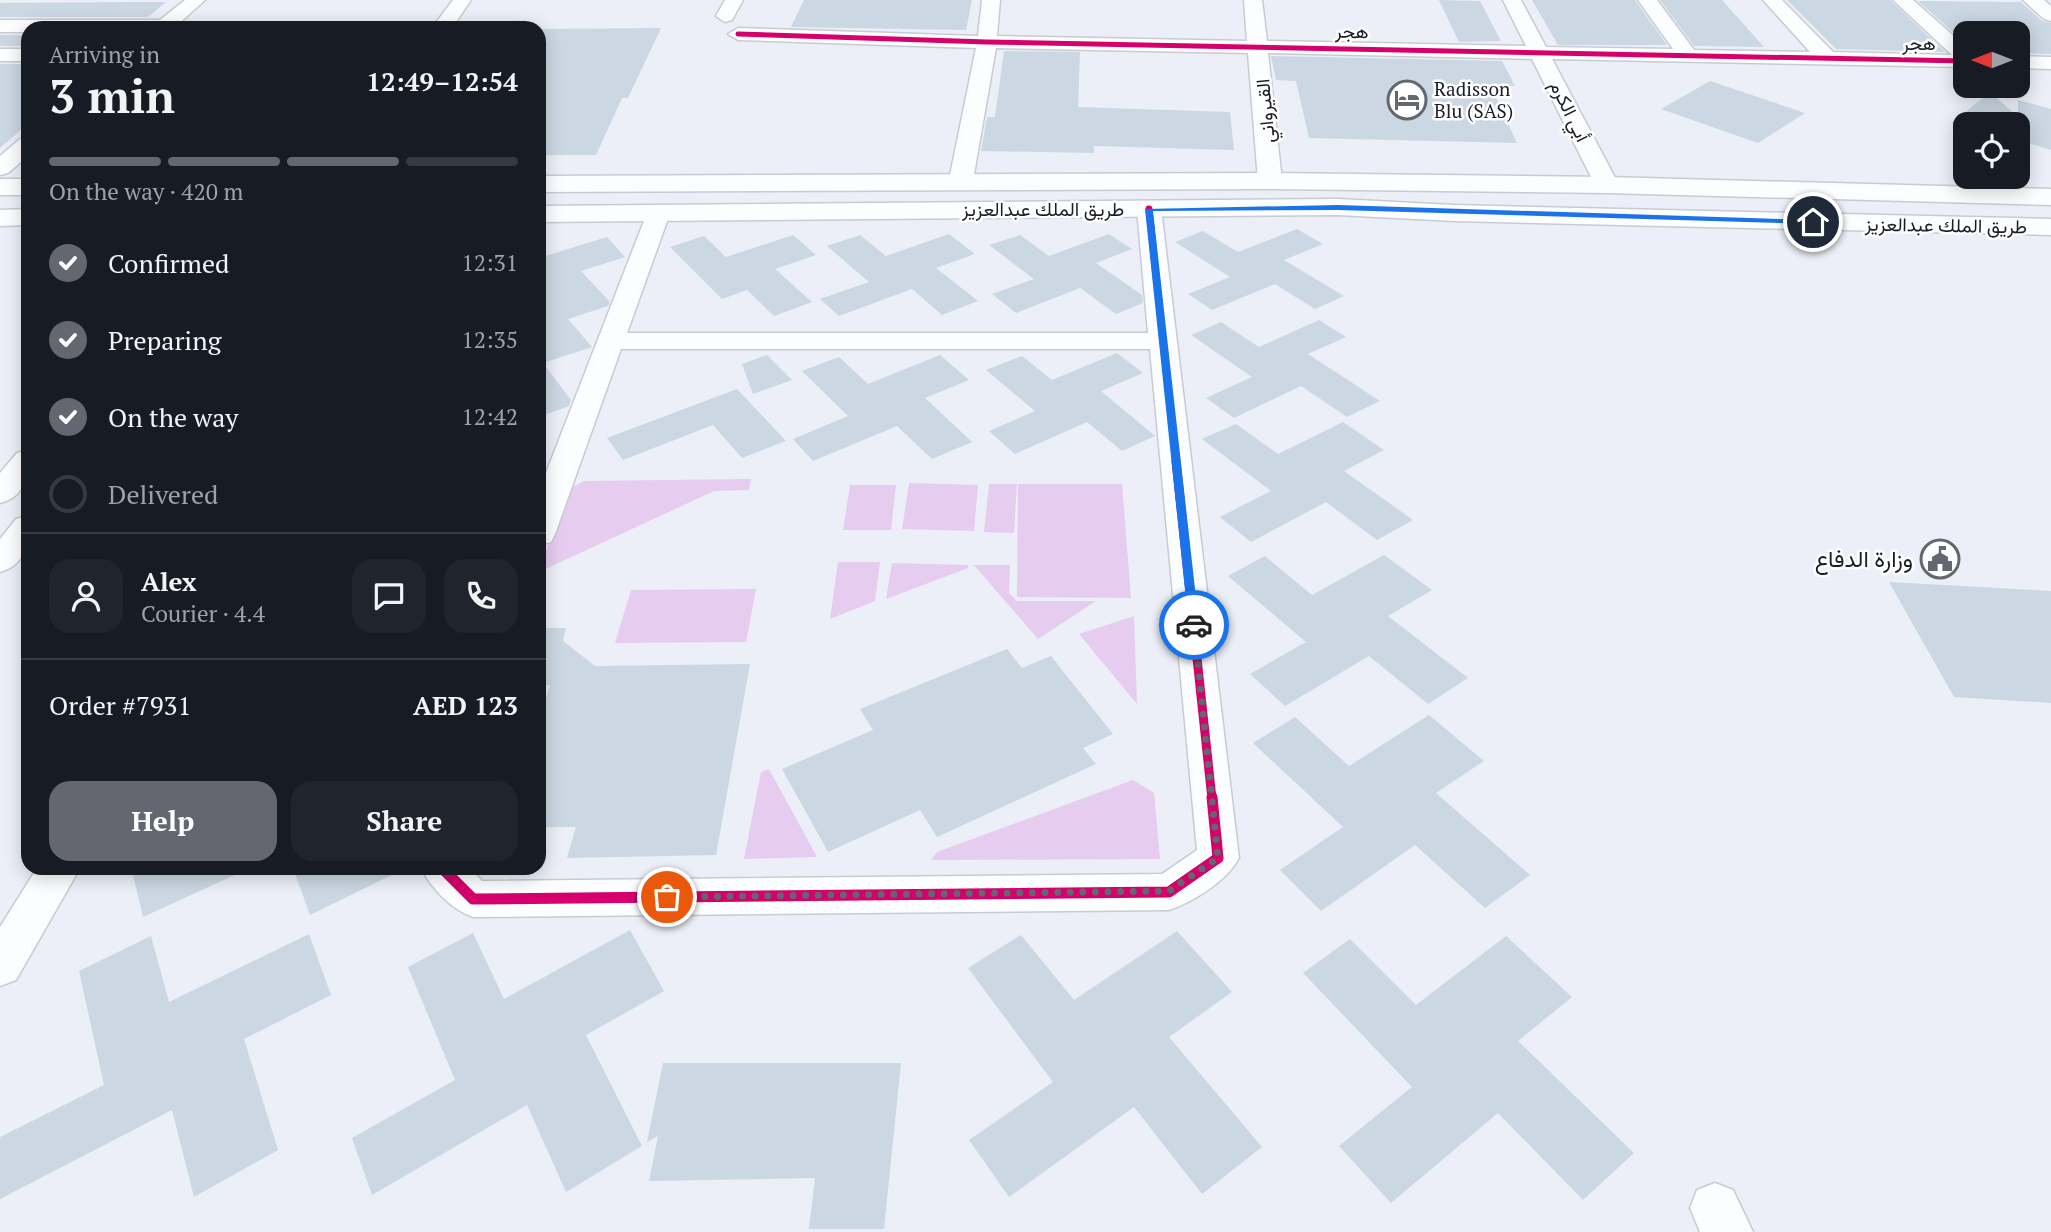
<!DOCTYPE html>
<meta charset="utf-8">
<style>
:root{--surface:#171b24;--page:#20242c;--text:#f1f3f6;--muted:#9ea1a6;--line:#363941;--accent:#64676f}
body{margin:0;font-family:"PT Serif",Vazirmatn,serif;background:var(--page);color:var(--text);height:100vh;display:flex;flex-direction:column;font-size:26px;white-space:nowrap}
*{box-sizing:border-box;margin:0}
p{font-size:23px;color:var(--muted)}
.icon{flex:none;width:38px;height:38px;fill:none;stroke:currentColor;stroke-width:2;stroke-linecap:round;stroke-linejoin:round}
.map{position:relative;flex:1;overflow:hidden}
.details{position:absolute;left:21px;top:21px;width:525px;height:854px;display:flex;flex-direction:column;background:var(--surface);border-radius:21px;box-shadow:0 4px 18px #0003}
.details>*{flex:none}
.needle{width:46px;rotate:270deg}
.tools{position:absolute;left:1953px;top:21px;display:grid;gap:14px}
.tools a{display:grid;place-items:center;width:77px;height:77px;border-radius:14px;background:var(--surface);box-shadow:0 4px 18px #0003;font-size:35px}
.pin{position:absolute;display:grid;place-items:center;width:60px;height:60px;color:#fff;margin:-30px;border:4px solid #fff;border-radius:50%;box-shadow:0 2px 7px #0007}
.courier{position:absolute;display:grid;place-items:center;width:70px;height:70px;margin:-35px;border:5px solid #1a73e8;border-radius:50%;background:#fff;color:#222;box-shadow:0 2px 9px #0007}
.head em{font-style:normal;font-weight:800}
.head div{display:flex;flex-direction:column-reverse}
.head{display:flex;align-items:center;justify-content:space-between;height:119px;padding:0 28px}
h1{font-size:46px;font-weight:800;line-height:52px}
.bar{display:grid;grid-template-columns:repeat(4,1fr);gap:10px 7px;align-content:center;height:84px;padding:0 28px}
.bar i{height:9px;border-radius:5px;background:var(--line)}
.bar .active{background:var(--accent)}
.bar p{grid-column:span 4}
.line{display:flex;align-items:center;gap:18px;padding:0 28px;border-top:2px solid var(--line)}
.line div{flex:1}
.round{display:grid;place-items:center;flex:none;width:74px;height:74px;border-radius:21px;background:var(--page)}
ol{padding:0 28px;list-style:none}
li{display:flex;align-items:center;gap:21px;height:77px}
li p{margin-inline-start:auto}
li .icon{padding:7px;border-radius:50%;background:var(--accent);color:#fff;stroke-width:4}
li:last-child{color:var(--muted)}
li i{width:38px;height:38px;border:4px solid var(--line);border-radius:50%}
.action{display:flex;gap:14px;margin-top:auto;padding:14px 28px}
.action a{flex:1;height:80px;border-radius:21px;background:var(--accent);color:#fff;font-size:28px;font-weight:800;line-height:80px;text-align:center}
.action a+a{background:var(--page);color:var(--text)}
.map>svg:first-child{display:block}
.green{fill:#e6ccee}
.building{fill:#cbd7e3}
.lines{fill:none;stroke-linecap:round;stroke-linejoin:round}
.minor-casing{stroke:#c8cbd2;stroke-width:3}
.major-casing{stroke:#c8cbd2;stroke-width:3}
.minor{fill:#fcfdfe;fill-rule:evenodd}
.major{fill:#fcfdfe;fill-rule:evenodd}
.cycleway-far3-casing{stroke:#fff;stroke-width:8}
.cycleway-far2-casing{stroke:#fff;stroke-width:10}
.cycleway-far1-casing{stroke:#fff;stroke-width:13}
.cycleway-casing{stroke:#fff;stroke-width:16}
.cycleway-far3{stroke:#d6006c;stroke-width:5}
.cycleway-far2{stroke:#d6006c;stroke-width:7}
.cycleway-far1{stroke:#d6006c;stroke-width:9}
.cycleway{stroke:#d6006c;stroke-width:11}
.route{fill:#1a73e8}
.done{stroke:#64676f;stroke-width:7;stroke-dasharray:0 12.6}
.labels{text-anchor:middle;stroke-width:5;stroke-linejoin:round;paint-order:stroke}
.far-street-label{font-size:19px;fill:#1b1e26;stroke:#fff}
.far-poi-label{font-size:19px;fill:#1b1e26;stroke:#fff;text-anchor:start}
.poi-label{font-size:23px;fill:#1b1e26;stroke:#fff;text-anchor:end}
</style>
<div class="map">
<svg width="2051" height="1232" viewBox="0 0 2051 1232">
<rect width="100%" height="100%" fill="#eceff7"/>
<g class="green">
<path d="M751,479L749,490L714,491L539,572L567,490L584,481Z"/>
<path d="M909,483L978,485L974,531L902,529Z"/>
<path d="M989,484H1017L1014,533L984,532Z"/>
<path d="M1018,484H1122L1131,598L1017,597Z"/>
<path d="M850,485H896L891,530H843Z"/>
<path d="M838,562H880L875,601L830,619Z"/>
<path d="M892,563L968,565V568L886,599Z"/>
<path d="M974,565H1010L1009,593L1017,601H1096L1038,639Z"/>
<path d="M756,589L746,642L615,643L631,590Z"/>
<path d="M1134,616L1137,704L1079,634Z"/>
<path d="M769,769L817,857L744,859L761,772Z"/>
<path d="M1133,780L1154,793L1160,859L931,860L937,852Z"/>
</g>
<g class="building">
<path d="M804,0H972L966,30L791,27Z"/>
<path d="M1439,0L1480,1L1501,41L1459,42Z"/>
<path d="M1532,0H1635L1667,45H1558Z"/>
<path d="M1660,0H1722L1764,47L1694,46Z"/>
<path d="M1787,0H1890L1945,52L1836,49Z"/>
<path d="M1918,1L2021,2L2042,21L2051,23V54L2018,53V33H1965V43Z"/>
<path d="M132,2H166L148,17H0V3Z"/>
<path d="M661,28L628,98H622L596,155H539V29Z"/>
<rect x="0" y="35" width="28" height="11"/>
<path d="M1004,51L1080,52L1078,107L1230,112L1234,150L1094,146V153L981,151L987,117H995Z"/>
<path d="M1271,56L1502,61L1515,86L1490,85L1517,143L1309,138L1296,81L1276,80Z"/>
<path d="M0,64H28V124L0,148Z"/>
<path d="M1710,81L1805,113L1758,143L1661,109Z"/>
<path d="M1990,92L2018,117V100L2051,109V150L2018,140V124H1951Z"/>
<path d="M1297,229L1323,244L1284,260L1344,296L1315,309L1275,284L1212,310L1188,294L1230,277L1175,242L1203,231L1238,252Z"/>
<path d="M949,234L975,254L936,268L978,301L942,315L912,289L839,316L820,299L869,282L827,246L860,235L886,256Z"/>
<path d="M1109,234L1132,249L1096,263L1142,295L1143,303L1116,314L1080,288L1016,313L992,294L1034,279L989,245L1020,235L1049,256Z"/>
<path d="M793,235L816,255L775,269L812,302L774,316L747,290L722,299L670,247L704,236L726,257Z"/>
<path d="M607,237L625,257L581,271L610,302L608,306L568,319L592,347L543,363L571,400L569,406L539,417V258Z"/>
<path d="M1319,320L1346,337L1308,354L1380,401L1347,417L1301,386L1234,418L1206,398L1252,377L1191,335L1221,322L1259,347Z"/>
<path d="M1117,353L1143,373L1101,391L1155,436L1122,451L1087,422L1015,454L989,431L1035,411L986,370L1022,356L1052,380Z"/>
<path d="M767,355L792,380L753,394L742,364Z"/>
<path d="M940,355L969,380L925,398L972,442L932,459L897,426L813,461L793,439L848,416L802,371L839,357L868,384Z"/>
<path d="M737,389L786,441L742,458L713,425L623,460L607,438Z"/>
<path d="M1343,422L1384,450L1344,471L1413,520L1377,540L1326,502L1251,542L1220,517L1271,491L1202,439L1236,424L1278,454Z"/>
<path d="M1384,555L1432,590L1388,616L1468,678L1428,704L1369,656L1285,706L1250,674L1306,642L1228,576L1265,556L1312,595Z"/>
<path d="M1889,582L2051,591V703L1954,697Z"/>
<path d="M539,628H566L563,641L595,666L750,664L716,855L567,858L576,827H539V720L550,685L539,686Z"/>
<path d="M1007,649L1022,668L1051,656L1113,734L1083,748L1096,764L937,837L920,810L828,852L782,769L873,730L860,709Z"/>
<path d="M1429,715L1484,761L1436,793L1530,875L1485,908L1415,845L1321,911L1280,870L1343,827L1253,743L1295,717L1349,766Z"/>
<path d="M149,868H250L143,917L133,875Z"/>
<path d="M293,868H406L310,915Z"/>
<path d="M630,930L664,991L586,1035L642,1146L566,1192L527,1105L372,1195L352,1138L455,1080L408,967L473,933L504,999Z"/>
<path d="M1177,931L1232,992L1169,1037L1262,1147L1202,1194L1134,1107L1009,1197L969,1140L1053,1082L968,968L1021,935L1074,1000Z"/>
<path d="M309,934L331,995L244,1039L278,1150L194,1197L172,1110L0,1199V1137L104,1085L79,971L151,936L169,1002Z"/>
<path d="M1506,936L1572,997L1518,1041L1634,1153L1583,1200L1498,1113L1391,1203L1339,1146L1412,1087L1303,973L1350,939L1416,1005Z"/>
<path d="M663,1063H901L884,1229H809L815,1178L649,1181L658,1136L647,1142Z"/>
</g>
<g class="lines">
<defs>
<g id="minor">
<path d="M185,0H205L174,28H28V32H0V20H160Z"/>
<path d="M453,0H471L452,28H432Z"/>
<path d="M725,0H743L732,20L725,22L716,16Z"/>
<path d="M982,0H1000L997,36L1247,41L1244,0H1262L1267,41L1526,46L1503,0H1521L1546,47L1673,49L1638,0H1657L1694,50L1810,52L1763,0H1782L1833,52L1952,55L1893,0H1913L1965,46V67L1552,59L1619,185L1615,190H1599L1595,185L1532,59L1268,53L1282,181L1278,186H1262L1258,181L1248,53L996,48L973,180L969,185H953L949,180L976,48L738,40L728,34L738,28L978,36Z"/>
<path d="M2023,0H2044L2051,6V21L2044,19Z"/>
<rect x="0" y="49" width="28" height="12"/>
<path d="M2018,56L2051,57V69L2018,68Z"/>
<path d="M28,137V156L8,173L0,175V156L20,139Z"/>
<path d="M1149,202L1158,204L1161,209L1239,858C1227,881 1193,902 1169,910L473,917C451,909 432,889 421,868H470L482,881L1162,874L1197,850L1150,349H621L555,534L551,542L539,545V491L649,208H667L670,213L627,333H1148L1137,209L1140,204Z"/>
<path d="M28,450C28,474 27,496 0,503V473L17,453Z"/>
<path d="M28,516C28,541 28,564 0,572V539L16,519Z"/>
<path d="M37,868H80L16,980L0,986V927Z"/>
<path d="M1715,1183L1733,1190L1753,1232H1700L1690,1208L1697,1190Z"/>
</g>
<g id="major">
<path d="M1270,173L1607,177L2051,189V205L1607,193L1270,189L539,192V176Z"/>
<rect x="0" y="179" width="28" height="16"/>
<path d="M1338,199L1454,205L2051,219V235L1454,221L1338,215L539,222V206Z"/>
<path d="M28,209V225L0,226V210Z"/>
</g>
</defs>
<use href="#minor" class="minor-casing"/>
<use href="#major" class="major-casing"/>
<use href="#minor" class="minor"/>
<use href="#major" class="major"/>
<defs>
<path id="cycleway-far3" d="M738,34L987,42L1965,61"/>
<path id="cycleway-far2" d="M1149,209L1176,463"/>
<path id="cycleway-far1" d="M1176,461L1212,799"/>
<path id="cycleway" d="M442,868L473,899L1169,892L1218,858L1212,797"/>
</defs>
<use href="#cycleway-far3" class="cycleway-far3-casing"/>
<use href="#cycleway-far2" class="cycleway-far2-casing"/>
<use href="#cycleway-far1" class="cycleway-far1-casing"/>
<use href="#cycleway" class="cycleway-casing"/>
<use href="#cycleway-far3" class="cycleway-far3"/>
<use href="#cycleway-far2" class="cycleway-far2"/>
<use href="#cycleway-far1" class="cycleway-far1"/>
<use href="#cycleway" class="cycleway"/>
</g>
<path class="route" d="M1338,205L1813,220L1817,222L1813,224L1338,210L1153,211L1199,625L1189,628L1145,209Z"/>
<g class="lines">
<path class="done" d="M667,897L1169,891L1218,858L1194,625"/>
</g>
<defs>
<symbol id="hotel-ring" viewBox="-11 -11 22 22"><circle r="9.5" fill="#fff" stroke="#64676f" stroke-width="1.5"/><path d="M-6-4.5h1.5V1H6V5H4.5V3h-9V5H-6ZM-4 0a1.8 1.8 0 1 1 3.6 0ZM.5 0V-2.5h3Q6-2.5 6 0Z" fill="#64676f"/></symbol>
<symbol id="civic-ring" viewBox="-11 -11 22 22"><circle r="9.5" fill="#fff" stroke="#64676f" stroke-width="1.5"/><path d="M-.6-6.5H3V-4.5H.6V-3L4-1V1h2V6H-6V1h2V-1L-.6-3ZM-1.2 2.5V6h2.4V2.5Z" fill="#64676f"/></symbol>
</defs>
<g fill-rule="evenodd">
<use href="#hotel-ring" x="1385" y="78" width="44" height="44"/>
<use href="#civic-ring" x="1918" y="537" width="44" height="44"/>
</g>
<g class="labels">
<g class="far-street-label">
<text transform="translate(1352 31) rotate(2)" y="7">هجر</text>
<text x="1919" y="50">هجر</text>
<text transform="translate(1265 111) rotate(-95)" y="7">القيرواني</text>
<text transform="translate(1570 111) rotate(64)" y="7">أبي الكرم</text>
<text x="1043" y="216">طريق الملك عبدالعزيز</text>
<text transform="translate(1946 225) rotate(1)" y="7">طريق الملك عبدالعزيز</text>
</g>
<g class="far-poi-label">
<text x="1434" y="96">Radisson<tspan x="1434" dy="22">Blu (SAS)</tspan></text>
</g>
<g class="poi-label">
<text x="1913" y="567">وزارة الدفاع</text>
</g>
</g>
</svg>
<div class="tools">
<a><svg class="needle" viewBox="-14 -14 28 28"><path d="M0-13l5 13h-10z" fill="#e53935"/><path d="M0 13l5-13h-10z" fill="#9ea1a6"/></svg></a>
<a><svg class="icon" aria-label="locate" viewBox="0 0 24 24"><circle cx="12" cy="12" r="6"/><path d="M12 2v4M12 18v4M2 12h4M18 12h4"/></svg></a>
</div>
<div class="pin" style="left:667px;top:897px;background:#ea580c"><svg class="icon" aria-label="bag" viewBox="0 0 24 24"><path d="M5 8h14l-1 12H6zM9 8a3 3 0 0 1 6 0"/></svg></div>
<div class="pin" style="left:1813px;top:222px;background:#1f2937"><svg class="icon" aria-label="home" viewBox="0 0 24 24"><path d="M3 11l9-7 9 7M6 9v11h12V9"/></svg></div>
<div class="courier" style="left:1194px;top:625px"><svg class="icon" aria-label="car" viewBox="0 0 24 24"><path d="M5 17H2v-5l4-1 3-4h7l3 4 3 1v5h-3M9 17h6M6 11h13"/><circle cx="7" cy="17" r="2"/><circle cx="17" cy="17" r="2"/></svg></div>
<section class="details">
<div class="head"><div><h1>3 min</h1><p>Arriving in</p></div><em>12:49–12:54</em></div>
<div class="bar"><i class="active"></i><i class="active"></i><i class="active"></i><i></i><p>On the way · 420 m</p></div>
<ol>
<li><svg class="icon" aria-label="check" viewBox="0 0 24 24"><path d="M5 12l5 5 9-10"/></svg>Confirmed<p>12:31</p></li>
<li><svg class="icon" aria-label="check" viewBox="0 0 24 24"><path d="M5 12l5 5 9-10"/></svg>Preparing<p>12:35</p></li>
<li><svg class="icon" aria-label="check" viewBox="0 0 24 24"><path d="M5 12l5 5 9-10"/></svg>On the way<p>12:42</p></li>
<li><i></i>Delivered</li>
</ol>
<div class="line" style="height:126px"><a class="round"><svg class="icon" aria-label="person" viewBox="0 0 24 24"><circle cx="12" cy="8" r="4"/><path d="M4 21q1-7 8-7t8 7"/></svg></a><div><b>Alex</b><p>Courier · 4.4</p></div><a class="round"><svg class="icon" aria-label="chat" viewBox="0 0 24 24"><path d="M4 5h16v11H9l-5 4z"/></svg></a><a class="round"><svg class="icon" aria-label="phone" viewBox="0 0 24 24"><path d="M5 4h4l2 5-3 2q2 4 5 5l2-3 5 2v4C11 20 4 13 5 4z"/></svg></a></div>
<div class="line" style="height:91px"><div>Order #7931</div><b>AED 123</b></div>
<div class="action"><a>Help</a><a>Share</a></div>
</section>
</div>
